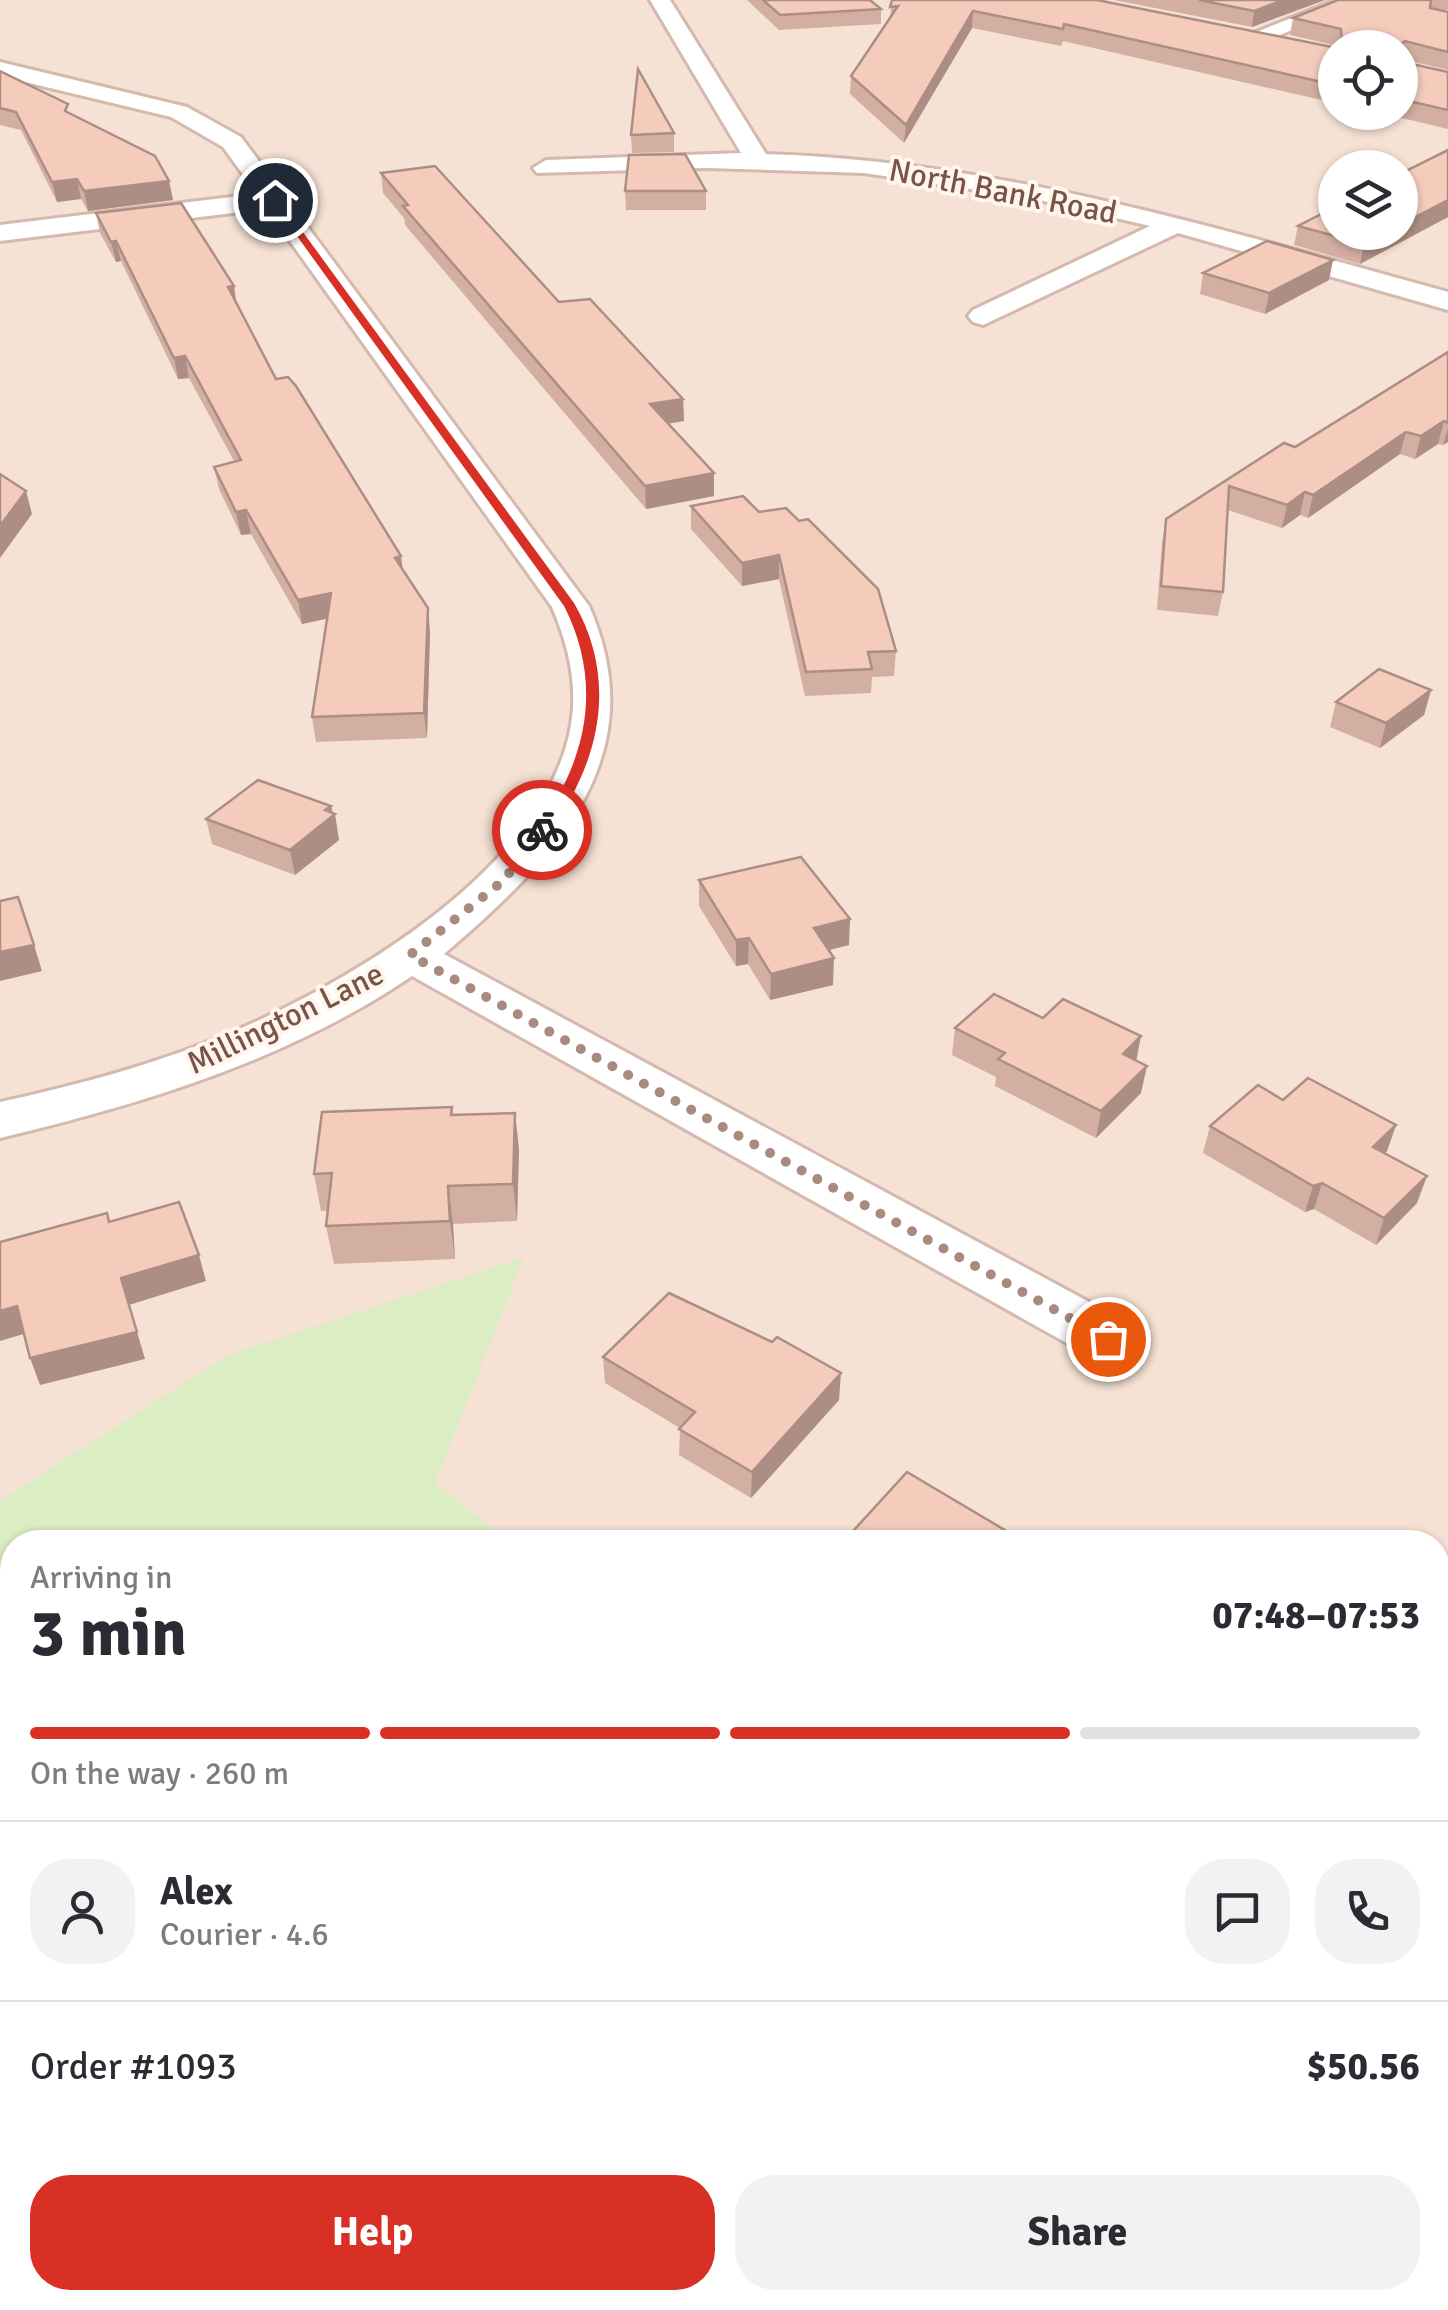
<!DOCTYPE html>
<meta charset="utf-8">
<style>
:root{--surface:#fff;--page:#f2f2f3;--text:#2b2b33;--muted:#7c7c81;--line:#e1e1e2;--accent:#d93025}
body{margin:0;font-family:Signika,sans-serif;background:var(--page);color:var(--text);height:100vh;display:flex;flex-direction:column;font-size:38px;white-space:nowrap}
*{box-sizing:border-box;margin:0}
p{font-size:32px;color:var(--muted)}
.icon{flex:none;width:55px;height:55px;fill:none;stroke:currentColor;stroke-width:2;stroke-linecap:round;stroke-linejoin:round}
.map{position:relative;flex:1;overflow:hidden}
.sheet{position:absolute;left:0px;top:1530px;width:1450px;height:780px;display:flex;flex-direction:column;background:var(--surface);border-radius:40px 40px 0 0;box-shadow:0 2px 8px #0004}
.sheet>*{flex:none}
.controls{position:absolute;left:1318px;top:30px;display:grid;gap:20px}
.controls a{display:grid;place-items:center;width:100px;height:100px;border-radius:50%;background:var(--surface);box-shadow:0 2px 8px #0004;font-size:50px}
.pin{position:absolute;display:grid;place-items:center;width:85px;height:85px;color:#fff;margin:-42px;border:5px solid #fff;border-radius:50%;box-shadow:0 2px 10px #0007}
.courier{position:absolute;display:grid;place-items:center;width:100px;height:100px;margin:-50px;border:8px solid #d93025;border-radius:50%;background:#fff;color:#222;box-shadow:0 2px 12px #0007}
.headline em{font-style:normal;font-weight:700}
.headline div{display:flex;flex-direction:column-reverse}
.headline{display:flex;align-items:center;justify-content:space-between;height:170px;padding:0 30px}
h1{font-size:65px;font-weight:700;line-height:75px}
.bar{display:grid;grid-template-columns:repeat(4,1fr);gap:15px 10px;align-content:center;height:120px;padding:0 30px}
.bar i{height:12px;border-radius:8px;background:var(--line)}
.bar .current{background:var(--accent)}
.bar p{grid-column:span 4}
.line{display:flex;align-items:center;gap:25px;padding:0 30px;border-top:2px solid var(--line)}
.line div{flex:1}
.round{display:grid;place-items:center;flex:none;width:105px;height:105px;border-radius:40px;background:var(--page)}
.action{display:flex;gap:20px;margin-top:auto;padding:20px 30px}
.action a{flex:1;height:115px;border-radius:40px;background:var(--accent);color:#fff;font-size:40px;font-weight:700;line-height:115px;text-align:center}
.action a+a{background:var(--page);color:var(--text)}
.map>svg:first-child{display:block}
.residential{fill:#f6e2d4;fill-rule:evenodd}
.green{fill:#daedc3}
.lines{fill:none;stroke-linecap:round;stroke-linejoin:round}
.stream{fill:#9edbdc;fill-rule:evenodd}
.minor-casing{stroke:#d4b9ae;stroke-width:6}
.minor{fill:#fff;fill-rule:evenodd}
.wall{fill:#d3afa2}
.shaded-wall{fill:#ac8e84}
.building{fill:#f5cbbc;stroke:#ac8e84;stroke-width:2.5}
.route{fill:#d93025}
.done{stroke:#a88a7f;stroke-width:10;stroke-dasharray:0 18}
.labels{text-anchor:middle;stroke-width:8;stroke-linejoin:round;paint-order:stroke}
.far-street-label{font-size:32px;fill:#7a5348;stroke:#fff6ee}
</style>
<div class="map">
<svg width="1448" height="2310" viewBox="0 0 1448 2310">
<rect width="100%" height="100%" fill="#fef1e6"/>
<path class="residential" d="M0,0H1448V2006L1438,2005V1542H234L0,1522ZM1335,48H1400V112H1335ZM1335,168H1400V232H1335Z"/>
<path class="green" d="M524,1257L435,1483L509,1542H12V2298H1438V1959L1448,1964V2310H0V1501L228,1355Z"/>
<g class="lines">
<g class="stream">
<path d="M0,1855L12,1858V1880L0,1879Z"/>
<path d="M0,2292L12,2294V2298L38,2300L42,2310H0Z"/>
<path d="M726,2298H755L760,2310H731Z"/>
</g>
<defs>
<g id="minor">
<path d="M650,0H670L766,154C1002,161 1222,230 1448,292V310L1178,233L983,325L973,322L968,316L973,310L1150,226L1031,198L864,173L706,168L537,173L533,168L546,160L741,153Z"/>
<path d="M1336,0H1365L1263,42H1247L1244,37Z"/>
<path d="M0,62L187,107L241,137L589,606C656,758 553,861 444,954L1128,1323L1137,1339L1128,1355L1108,1361L1088,1355L412,976C288,1060 145,1103 0,1138V1102C69,1087 138,1069 205,1043C333,994 545,874 571,725C578,683 568,645 552,607L267,209L0,241V225L257,194L223,147L171,117L0,76Z"/>
</g>
</defs>
<use href="#minor" class="minor-casing"/>
<use href="#minor" class="minor"/>
</g>
<g class="wall">
<path d="M747,0H870L881,9V24L779,30Z"/>
<path d="M892,0L1335,48V103L1063,41L1061,46L972,28L904,143L850,94L851,76L890,19Z"/>
<path d="M1114,0H1325L1252,27Z"/>
<path d="M1338,0H1448V10H1440L1448,12V70L1402,59L1403,62L1448,72V129L1377,112H1400V48H1338V46L1290,35L1293,18Z"/>
<path d="M0,71L70,113L169,181L173,200L88,211L81,199L57,202L21,130L0,125Z"/>
<path d="M674,133V152L632,153L631,135Z"/>
<path d="M1448,150V217L1360,264L1294,245L1298,226Z"/>
<path d="M381,173L559,302L683,399L684,421L668,424L714,496L646,509L405,225L404,218L383,193Z"/>
<path d="M625,191H706V210H626Z"/>
<path d="M96,213L237,304L276,379L403,570L430,632L427,738L316,742L312,717L327,618L302,624L251,534L241,535L219,489L214,467L234,461L189,378L178,379L121,261L116,262L100,233Z"/>
<path d="M1203,273L1329,280L1265,314L1200,294Z"/>
<path d="M1448,352V442L1443,445L1438,444L1415,459L1400,454L1308,518L1300,515L1282,528L1228,510L1223,592L1218,616L1157,610L1162,542L1166,519L1295,447Z"/>
<path d="M691,506L759,512L799,521L896,651L894,676L872,677L871,693L805,696L779,579L742,586L691,529Z"/>
<path d="M1431,690L1424,715L1380,748L1330,727L1336,702Z"/>
<path d="M331,806L339,840L295,875L212,844L206,819Z"/>
<path d="M699,880L849,945L829,950L833,985L770,1000L748,964L736,966L699,906Z"/>
<path d="M1043,1018L1136,1061L1141,1093L1096,1138L995,1086L996,1077L952,1055L955,1028Z"/>
<path d="M1283,1100L1396,1125L1387,1151L1385,1153L1417,1203L1376,1245L1314,1209L1305,1212L1203,1153L1210,1126Z"/>
<path d="M452,1107L453,1115L515,1113L519,1150L517,1221L453,1224L455,1259L334,1264L326,1226L328,1211H321L314,1174Z"/>
<path d="M603,1357L839,1400L751,1498L679,1455L680,1428L605,1383Z"/>
</g>
<g class="shaded-wall">
<path d="M1284,0H1325L1252,27L1254,11Z"/>
<path d="M973,11L972,28L904,143L906,125Z"/>
<path d="M77,179L81,199L57,202L52,182Z"/>
<path d="M169,181L173,200L88,211L84,191Z"/>
<path d="M1448,200V217L1360,264L1364,244L1385,232H1400V225Z"/>
<path d="M116,241L121,261L116,262L111,242Z"/>
<path d="M1333,260L1329,280L1265,314L1269,293Z"/>
<path d="M234,286L237,307L228,287Z"/>
<path d="M185,356L189,378L178,379L174,358Z"/>
<path d="M683,399L684,421L651,426L650,404Z"/>
<path d="M1444,421L1438,444L1415,459L1421,436Z"/>
<path d="M1448,428V442L1443,445Z"/>
<path d="M1406,432L1400,454L1308,518L1313,495Z"/>
<path d="M714,473V496L646,509L645,486Z"/>
<path d="M26,491L32,514L0,558V526Z"/>
<path d="M1305,492L1300,515L1282,528L1287,505Z"/>
<path d="M246,510L251,534L241,535L236,512Z"/>
<path d="M779,555V579L742,586V563Z"/>
<path d="M401,556L404,580L395,558Z"/>
<path d="M331,593L335,617L302,624L298,600Z"/>
<path d="M428,608L430,632L427,738L424,713Z"/>
<path d="M1431,690L1424,715L1380,748L1386,723Z"/>
<path d="M331,806L333,816L335,814L339,840L295,875L290,850Z"/>
<path d="M850,919L849,945L813,954L814,928Z"/>
<path d="M749,938L748,964L736,966V940Z"/>
<path d="M34,945L42,971L0,981V952Z"/>
<path d="M834,958L833,985L770,1000L771,974Z"/>
<path d="M1141,1036L1136,1062L1123,1054Z"/>
<path d="M1147,1066L1141,1093L1096,1138L1101,1111Z"/>
<path d="M515,1113L519,1150L517,1221L513,1184Z"/>
<path d="M1396,1125L1387,1151L1364,1173L1373,1147Z"/>
<path d="M1427,1176L1417,1203L1376,1245L1384,1218Z"/>
<path d="M1322,1183L1314,1209L1305,1212L1313,1186Z"/>
<path d="M448,1186L453,1224L455,1259L450,1221Z"/>
<path d="M199,1255L206,1281L129,1305L145,1359L40,1385L30,1358L121,1278Z"/>
<path d="M17,1306L27,1333L0,1341V1311Z"/>
<path d="M841,1373L839,1400L751,1498L752,1472Z"/>
<path d="M1448,1831V1855L1438,1860V1837Z"/>
</g>
<g class="building">
<path d="M763,0H870L881,9L780,15Z"/>
<path d="M892,0H1097L1337,48H1335V85L1064,24L1063,29L973,11L906,125L851,76L898,6L890,7Z"/>
<path d="M1199,0H1284L1254,11Z"/>
<path d="M1338,0H1431L1430,8L1448,12V52L1405,41L1400,45L1403,62L1448,72V110L1400,99V48H1338L1342,44L1341,29L1293,18Z"/>
<path d="M638,69L674,133L631,135Z"/>
<path d="M0,71L68,104L65,111L155,156L169,181L84,191L77,179L52,182L16,112L0,108Z"/>
<path d="M1448,150V200L1400,225V174Z"/>
<path d="M685,154L706,191H625L629,155Z"/>
<path d="M435,166L559,302L590,299L683,399L650,404L714,473L645,486L403,206L408,205L381,173Z"/>
<path d="M181,203L234,286L228,287L276,379L288,377L296,386L401,556L395,558L428,608L424,713L312,717L331,593L298,600L246,510L236,512L214,467L241,460L185,356L174,358L116,241L111,242L96,213Z"/>
<path d="M1335,207V232H1385L1364,244L1298,226Z"/>
<path d="M1267,241L1333,260L1269,293L1203,273Z"/>
<path d="M1448,352V423L1444,421L1421,436L1406,432L1313,495L1305,492L1287,505L1229,486L1223,592L1161,586L1166,519L1284,443L1295,447Z"/>
<path d="M0,474L26,491L0,526Z"/>
<path d="M743,496L759,512L786,508L799,521L808,519L878,589L896,651L868,652L872,669L806,672L779,555L742,563L691,506Z"/>
<path d="M1379,669L1431,690L1386,723L1336,702Z"/>
<path d="M258,780L331,806L325,810L335,814L290,850L206,819Z"/>
<path d="M801,857L850,919L814,928L834,958L771,974L749,938L736,940L699,880Z"/>
<path d="M18,897L34,945L0,952V901Z"/>
<path d="M994,994L1043,1018L1063,999L1141,1036L1123,1054L1147,1066L1101,1111L998,1059L1005,1053L955,1028Z"/>
<path d="M1308,1078L1396,1125L1373,1147L1427,1176L1384,1218L1322,1183L1313,1186L1210,1126L1258,1085L1283,1100Z"/>
<path d="M452,1107L451,1115L515,1113L513,1184L448,1186L450,1221L326,1226L332,1173L314,1174L322,1112Z"/>
<path d="M179,1202L199,1255L121,1278L137,1332L30,1358L17,1306L0,1311V1242L107,1213L109,1222Z"/>
<path d="M669,1293L772,1342L777,1337L841,1373L752,1472L679,1429L695,1412L603,1357Z"/>
<path d="M907,1472L1025,1542H843Z"/>
<path d="M1448,1560V1831L1438,1837V1565Z"/>
</g>
<path class="route" d="M278,198L574,603C619,680 600,766 547,833L536,830C587,762 604,684 564,606L271,200Z"/>
<g class="lines">
<path class="done" d="M542,830L503,881L410,955L1108,1339"/>
</g>
<g class="labels">
<g class="far-street-label">
<text transform="translate(1003 191) rotate(11)" y="11">North Bank Road</text>
<text transform="translate(285 1018) rotate(-26)" y="11">Millington Lane</text>
</g>
</g>
</svg>
<div class="controls">
<a><svg class="icon" aria-label="locate" viewBox="0 0 24 24"><circle cx="12" cy="12" r="6"/><path d="M12 2v4M12 18v4M2 12h4M18 12h4"/></svg></a>
<a><svg class="icon" aria-label="layers" viewBox="0 0 24 24"><path d="M12 4l9 5-9 5-9-5zM3 14l9 5 9-5"/></svg></a>
</div>
<div class="pin" style="left:1108px;top:1339px;background:#ea580c"><svg class="icon" aria-label="bag" viewBox="0 0 24 24"><path d="M5 8h14l-1 12H6zM9 8a3 3 0 0 1 6 0"/></svg></div>
<div class="pin" style="left:275px;top:200px;background:#1f2937"><svg class="icon" aria-label="home" viewBox="0 0 24 24"><path d="M3 11l9-7 9 7M6 9v11h12V9"/></svg></div>
<div class="courier" style="left:542px;top:830px"><svg class="icon" aria-label="bike" viewBox="0 0 24 24"><circle cx="6" cy="16" r="4"/><circle cx="18" cy="16" r="4"/><path d="M6 16l4-8h5l3 8M10 8l3 8H6M13 5h3"/></svg></div>
<section class="sheet">
<div class="headline"><div><h1>3 min</h1><p>Arriving in</p></div><em>07:48–07:53</em></div>
<div class="bar"><i class="current"></i><i class="current"></i><i class="current"></i><i></i><p>On the way · 260 m</p></div>
<div class="line" style="height:180px"><a class="round"><svg class="icon" aria-label="person" viewBox="0 0 24 24"><circle cx="12" cy="8" r="4"/><path d="M4 21q1-7 8-7t8 7"/></svg></a><div><b>Alex</b><p>Courier · 4.6</p></div><a class="round"><svg class="icon" aria-label="chat" viewBox="0 0 24 24"><path d="M4 5h16v11H9l-5 4z"/></svg></a><a class="round"><svg class="icon" aria-label="phone" viewBox="0 0 24 24"><path d="M5 4h4l2 5-3 2q2 4 5 5l2-3 5 2v4C11 20 4 13 5 4z"/></svg></a></div>
<div class="line" style="height:130px"><div>Order #1093</div><b>$50.56</b></div>
<div class="action"><a>Help</a><a>Share</a></div>
</section>
</div>
